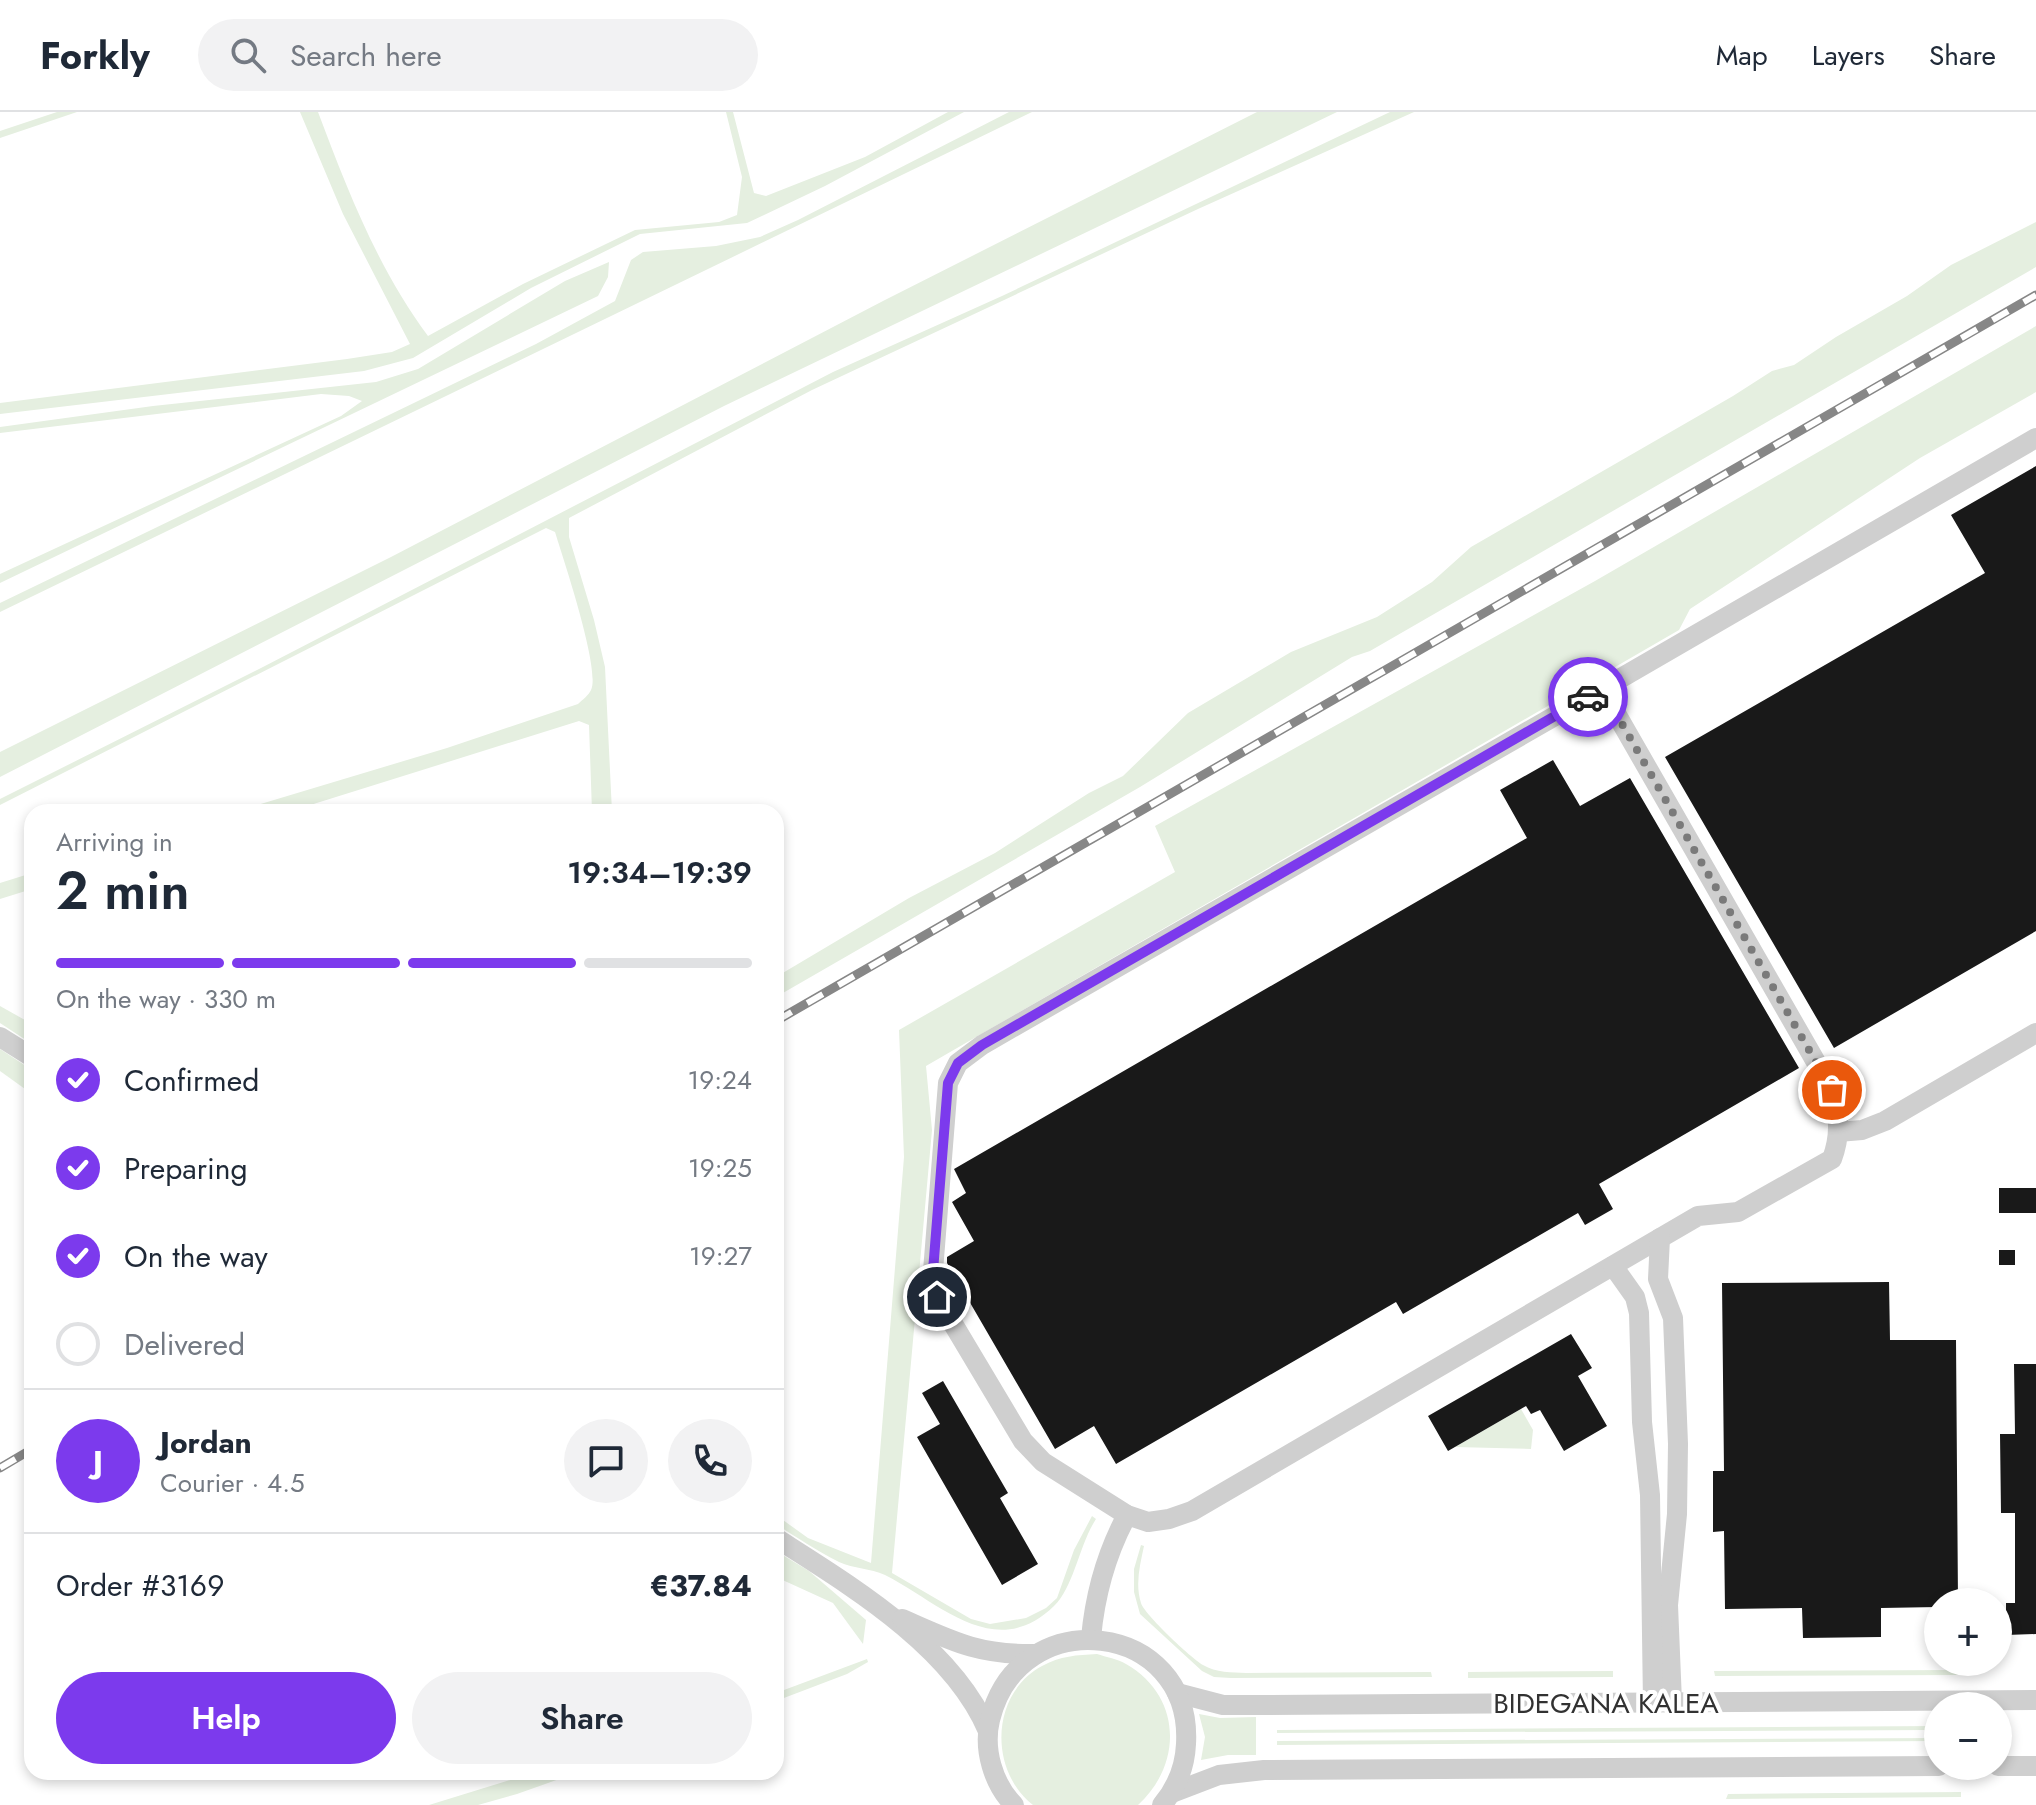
<!DOCTYPE html>
<meta charset="utf-8">
<style>
:root{--surface:#fff;--page:#f2f2f3;--text:#1f2937;--muted:#747a83;--line:#e0e1e3;--accent:#7c3aed}
body{margin:0;font-family:Jost,sans-serif;background:var(--page);color:var(--text);height:100vh;display:flex;flex-direction:column;font-size:30px;white-space:nowrap}
*{box-sizing:border-box;margin:0}
p{font-size:26px;color:var(--muted)}
.icon{flex:none;width:44px;height:44px;fill:none;stroke:currentColor;stroke-width:2;stroke-linecap:round;stroke-linejoin:round}
.map{position:relative;flex:1;overflow:hidden}
.panel{position:absolute;left:24px;top:692px;width:760px;height:976px;display:flex;flex-direction:column;background:var(--surface);border-radius:24px;box-shadow:0 4px 12px #0003}
.panel>*{flex:none}
.tools{position:absolute;left:1924px;top:1476px;display:grid;gap:16px}
.tools a{display:grid;place-items:center;width:88px;height:88px;border-radius:50%;background:var(--surface);box-shadow:0 4px 12px #0003;font-size:40px}
.pin{position:absolute;display:grid;place-items:center;width:68px;height:68px;color:#fff;margin:-34px;border:4px solid #fff;border-radius:50%;box-shadow:0 2px 8px #0007}
.courier{position:absolute;display:grid;place-items:center;width:80px;height:80px;margin:-40px;border:6px solid #7c3aed;border-radius:50%;background:#fff;color:#222;box-shadow:0 2px 10px #0007}
.summary em{font-style:normal;font-weight:600}
.summary div{display:flex;flex-direction:column-reverse}
.summary{display:flex;align-items:center;justify-content:space-between;height:136px;padding:0 32px}
h1{font-size:52px;font-weight:600;line-height:60px}
.bar{display:grid;grid-template-columns:repeat(4,1fr);gap:12px 8px;align-content:center;height:96px;padding:0 32px}
.bar i{height:10px;border-radius:6px;background:var(--line)}
.bar .on{background:var(--accent)}
.bar p{grid-column:span 4}
.line{display:flex;align-items:center;gap:20px;padding:0 32px;border-top:2px solid var(--line)}
.line div{flex:1}
.round{display:grid;place-items:center;flex:none;width:84px;height:84px;border-radius:42px;background:var(--page)}
ol{padding:0 32px;list-style:none}
li{display:flex;align-items:center;gap:24px;height:88px}
li p{margin-inline-start:auto}
li .icon{padding:8px;border-radius:50%;background:var(--accent);color:#fff;stroke-width:4}
li:last-child{color:var(--muted)}
li i{width:44px;height:44px;border:4px solid var(--line);border-radius:50%}
.button{display:flex;gap:16px;margin-top:auto;padding:16px 32px}
.button a{flex:1;height:92px;border-radius:48px;background:var(--accent);color:#fff;font-size:32px;font-weight:600;line-height:92px;text-align:center}
.button a+a{background:var(--page);color:var(--text)}
header{display:flex;align-items:center;gap:48px;box-sizing:border-box;height:112px;padding:0 40px;background:var(--surface);border-bottom:2px solid var(--line)}
header strong{font-size:38px}
nav{display:flex;gap:44px;margin-inline-start:auto;font-size:28px}
.search{width:560px;height:72px;background:var(--page);display:flex;align-items:center;gap:20px;box-sizing:border-box;padding:0 28px;border-radius:44px;color:var(--muted);font-size:30px}
.map>svg:first-child{display:block}
.green{fill:#e5efe0}
.building{fill:#191919}
.lines{fill:none;stroke-linecap:round;stroke-linejoin:round}
.minor{stroke:#cfcfcf;stroke-width:20}
.rail-casing{stroke:#878787;stroke-width:9}
.rail{stroke:#fff;stroke-width:6;stroke-dasharray:18;stroke-linecap:butt}
.done{stroke:#7a7a7a;stroke-width:8;stroke-dasharray:0 14.4}
.route{stroke:#7c3aed;stroke-width:10}
.labels{text-anchor:middle;stroke-width:8;stroke-linejoin:round;paint-order:stroke}
.street-label{font-size:28px;fill:#323232;stroke:#fff}
</style>
<header>
<strong>Forkly</strong>
<div class="search"><svg class="icon" aria-label="search" viewBox="0 0 24 24"><circle cx="10" cy="10" r="6"/><path d="M15 15l6 6"/></svg>Search here</div>
<nav><a>Map</a><a>Layers</a><a>Share</a></nav>
</header>
<div class="map">
<svg width="2036" height="1693" viewBox="0 0 2036 1693">
<rect width="100%" height="100%" fill="#fff"/>
<g class="green">
<path d="M57,0H77L0,26V19Z"/>
<path d="M300,0H318C347,77 378,157 428,224L523,172L635,118L719,110L737,103L742,65L726,0H733L754,81L766,84L865,45L948,0H964L825,74L747,111L640,122L531,176L413,246L364,259L0,302V291L347,247L392,240L410,232L343,102Z"/>
<path d="M1009,0H1032L0,500V491L536,232L615,189L631,148L643,140L716,134L760,125L798,108Z"/>
<path d="M1257,0H1337L724,294L0,665V640L391,445L883,189Z"/>
<path d="M1390,0H1414L1198,97L812,278L569,406V425L594,508L605,555L612,700H592L589,613L579,609L288,700H234L447,636L578,592C582,588 589,583 591,578C601,558 563,446 555,420L546,416L0,693V687L261,556L833,260L1002,184Z"/>
<path d="M2036,110V155L1370,539L1352,545L1140,675L776,885V865L909,786L995,741L1089,681L1123,664L1188,601L1291,540L1377,505L1432,470L1471,435L1733,284L1772,259L1794,253L1836,225L1907,184L1951,153Z"/>
<path d="M609,150L608,165L598,184L0,471V462L341,304L362,289L349,284L321,282L0,321V315L153,294L376,270L418,257L565,169Z"/>
<path d="M2036,214V280L1920,346L1690,497L1679,518L926,954L932,1018L892,1461L971,1507L990,1512L1026,1506L1046,1496L1057,1486L1074,1438L1092,1404L1096,1407C1079,1433 1074,1475 1054,1494C995,1551 940,1491 885,1463C870,1456 854,1457 839,1450C817,1439 796,1425 776,1412V1403L808,1426L871,1451L904,1045L899,918L1175,760L1155,714L1595,469Z"/>
<path d="M32,761V777L0,787V771Z"/>
<path d="M0,894L32,912V932L0,911Z"/>
<path d="M0,937L32,958V982L0,959Z"/>
<path d="M1521,1297L1533,1318L1531,1337L1455,1335Z"/>
<path d="M1141,1433L1144,1434C1140,1453 1135,1472 1141,1491C1144,1502 1191,1546 1203,1553C1216,1561 1232,1560 1246,1561L1431,1560L1432,1565L1231,1566L1214,1565L1202,1559L1140,1502L1134,1480V1457Z"/>
<path d="M776,1439L809,1459L866,1508L863,1532L833,1491L776,1465Z"/>
<path d="M1097,1542C1106,1545 1118,1547 1126,1552C1182,1584 1183,1652 1138,1693H1033C989,1659 990,1582 1042,1554C1060,1544 1077,1543 1097,1542Z"/>
<path d="M867,1547L868,1550L847,1562L776,1589V1581Z"/>
<path d="M1961,1558V1563L1715,1564L1714,1559Z"/>
<path d="M1613,1559V1565L1468,1566V1560Z"/>
<path d="M1199,1602L1220,1606L1256,1605V1643H1228L1201,1648L1205,1625Z"/>
<path d="M1938,1614V1618L1277,1621V1618Z"/>
<path d="M1938,1626V1629L1277,1633V1629Z"/>
<path d="M536,1660H579L517,1682L478,1693H429Z"/>
<path d="M1961,1680V1685L1726,1687L1728,1682Z"/>
</g>
<g class="building">
<path d="M2036,354V819L1834,936L1665,645L1985,461L1951,403Z"/>
<path d="M1553,648L1580,694L1630,666L1799,956L1599,1072L1613,1097L1585,1113L1578,1101L1403,1202L1396,1190L1116,1352L1094,1314L1055,1337L947,1151V1145L974,1129L952,1090L966,1081L954,1057L1527,726L1500,678Z"/>
<rect x="1999" y="1076" width="37" height="25"/>
<rect x="1999" y="1138" width="16" height="15"/>
<path d="M1889,1170L1890,1228H1956L1958,1490H1938V1495L1881,1496V1525L1803,1526L1802,1496L1725,1497L1724,1419L1713,1420V1359H1724L1722,1171Z"/>
<path d="M1571,1222L1592,1256L1578,1264L1607,1314L1564,1339L1540,1298L1531,1302L1526,1294L1448,1339L1428,1304Z"/>
<path d="M2014,1252H2036V1522L2006,1523V1491H2015V1401H2001L2000,1322H2015Z"/>
<path d="M943,1269L1008,1381L1000,1386L1038,1452L1002,1473L917,1325L940,1312L922,1281Z"/>
</g>
<g class="lines">
<g class="minor">
<path d="M1602,577L1832,978C1839,1003 1841,1023 1832,1047L1738,1100L1698,1104L1192,1399L1169,1407L1148,1410L1127,1403L1043,1350L1023,1329L937,1185L933,1159L948,971L958,951L982,933Z"/>
<path d="M1602,577L2036,326"/>
<path d="M0,925L32,945"/>
<path d="M1838,1020L1862,1018L1885,1009L2036,921"/>
<path d="M1660,1126L1658,1167L1673,1206L1678,1332L1677,1402L1668,1493L1672,1590"/>
<path d="M1613,1154L1635,1185L1639,1201L1642,1310L1650,1383L1653,1591"/>
<path d="M776,1426C851,1474 952,1534 988,1619"/>
<path d="M902,1507C952,1529 978,1543 1034,1542"/>
<path d="M1091,1526C1095,1482 1106,1442 1127,1403"/>
<path d="M1177,1581L1223,1593H1265L2036,1588"/>
<path d="M1998,1654H2036"/>
<path d="M1172,1681L1219,1663L1264,1658L1939,1654"/>
<path d="M1014,1693C993,1672 983,1637 990,1608C1019,1488 1193,1509 1186,1632C1185,1655 1177,1675 1162,1693"/>
</g>
<defs>
<g id="rail">
<path d="M776,909L2036,183"/>
<path d="M0,1356L32,1337"/>
</g>
</defs>
<use href="#rail" class="rail-casing"/>
<use href="#rail" class="rail"/>
</g>
<g class="lines">
<path class="done" d="M1588,585L1602,577L1832,978"/>
<path class="route" d="M937,1185L933,1159L948,971L958,951L982,933L1588,585"/>
</g>
<g class="labels">
<g class="street-label">
<text x="1606" y="1601">BIDEGANA KALEA</text>
</g>
</g>
</svg>
<div class="tools">
<a>+</a>
<a>−</a>
</div>
<div class="pin" style="left:1832px;top:978px;background:#ea580c"><svg class="icon" aria-label="bag" viewBox="0 0 24 24"><path d="M5 8h14l-1 12H6zM9 8a3 3 0 0 1 6 0"/></svg></div>
<div class="pin" style="left:937px;top:1185px;background:#1f2937"><svg class="icon" aria-label="home" viewBox="0 0 24 24"><path d="M3 11l9-7 9 7M6 9v11h12V9"/></svg></div>
<div class="courier" style="left:1588px;top:585px"><svg class="icon" aria-label="car" viewBox="0 0 24 24"><path d="M5 17H2v-5l4-1 3-4h7l3 4 3 1v5h-3M9 17h6M6 11h13"/><circle cx="7" cy="17" r="2"/><circle cx="17" cy="17" r="2"/></svg></div>
<section class="panel">
<div class="summary"><div><h1>2 min</h1><p>Arriving in</p></div><em>19:34–19:39</em></div>
<div class="bar"><i class="on"></i><i class="on"></i><i class="on"></i><i></i><p>On the way · 330 m</p></div>
<ol>
<li><svg class="icon" aria-label="check" viewBox="0 0 24 24"><path d="M5 12l5 5 9-10"/></svg>Confirmed<p>19:24</p></li>
<li><svg class="icon" aria-label="check" viewBox="0 0 24 24"><path d="M5 12l5 5 9-10"/></svg>Preparing<p>19:25</p></li>
<li><svg class="icon" aria-label="check" viewBox="0 0 24 24"><path d="M5 12l5 5 9-10"/></svg>On the way<p>19:27</p></li>
<li><i></i>Delivered</li>
</ol>
<div class="line" style="height:144px"><b class="round" style="background:var(--accent);color:#fff">J</b><div><b>Jordan</b><p>Courier · 4.5</p></div><a class="round"><svg class="icon" aria-label="chat" viewBox="0 0 24 24"><path d="M4 5h16v11H9l-5 4z"/></svg></a><a class="round"><svg class="icon" aria-label="phone" viewBox="0 0 24 24"><path d="M5 4h4l2 5-3 2q2 4 5 5l2-3 5 2v4C11 20 4 13 5 4z"/></svg></a></div>
<div class="line" style="height:104px"><div>Order #3169</div><b>€37.84</b></div>
<div class="button"><a>Help</a><a>Share</a></div>
</section>
</div>
